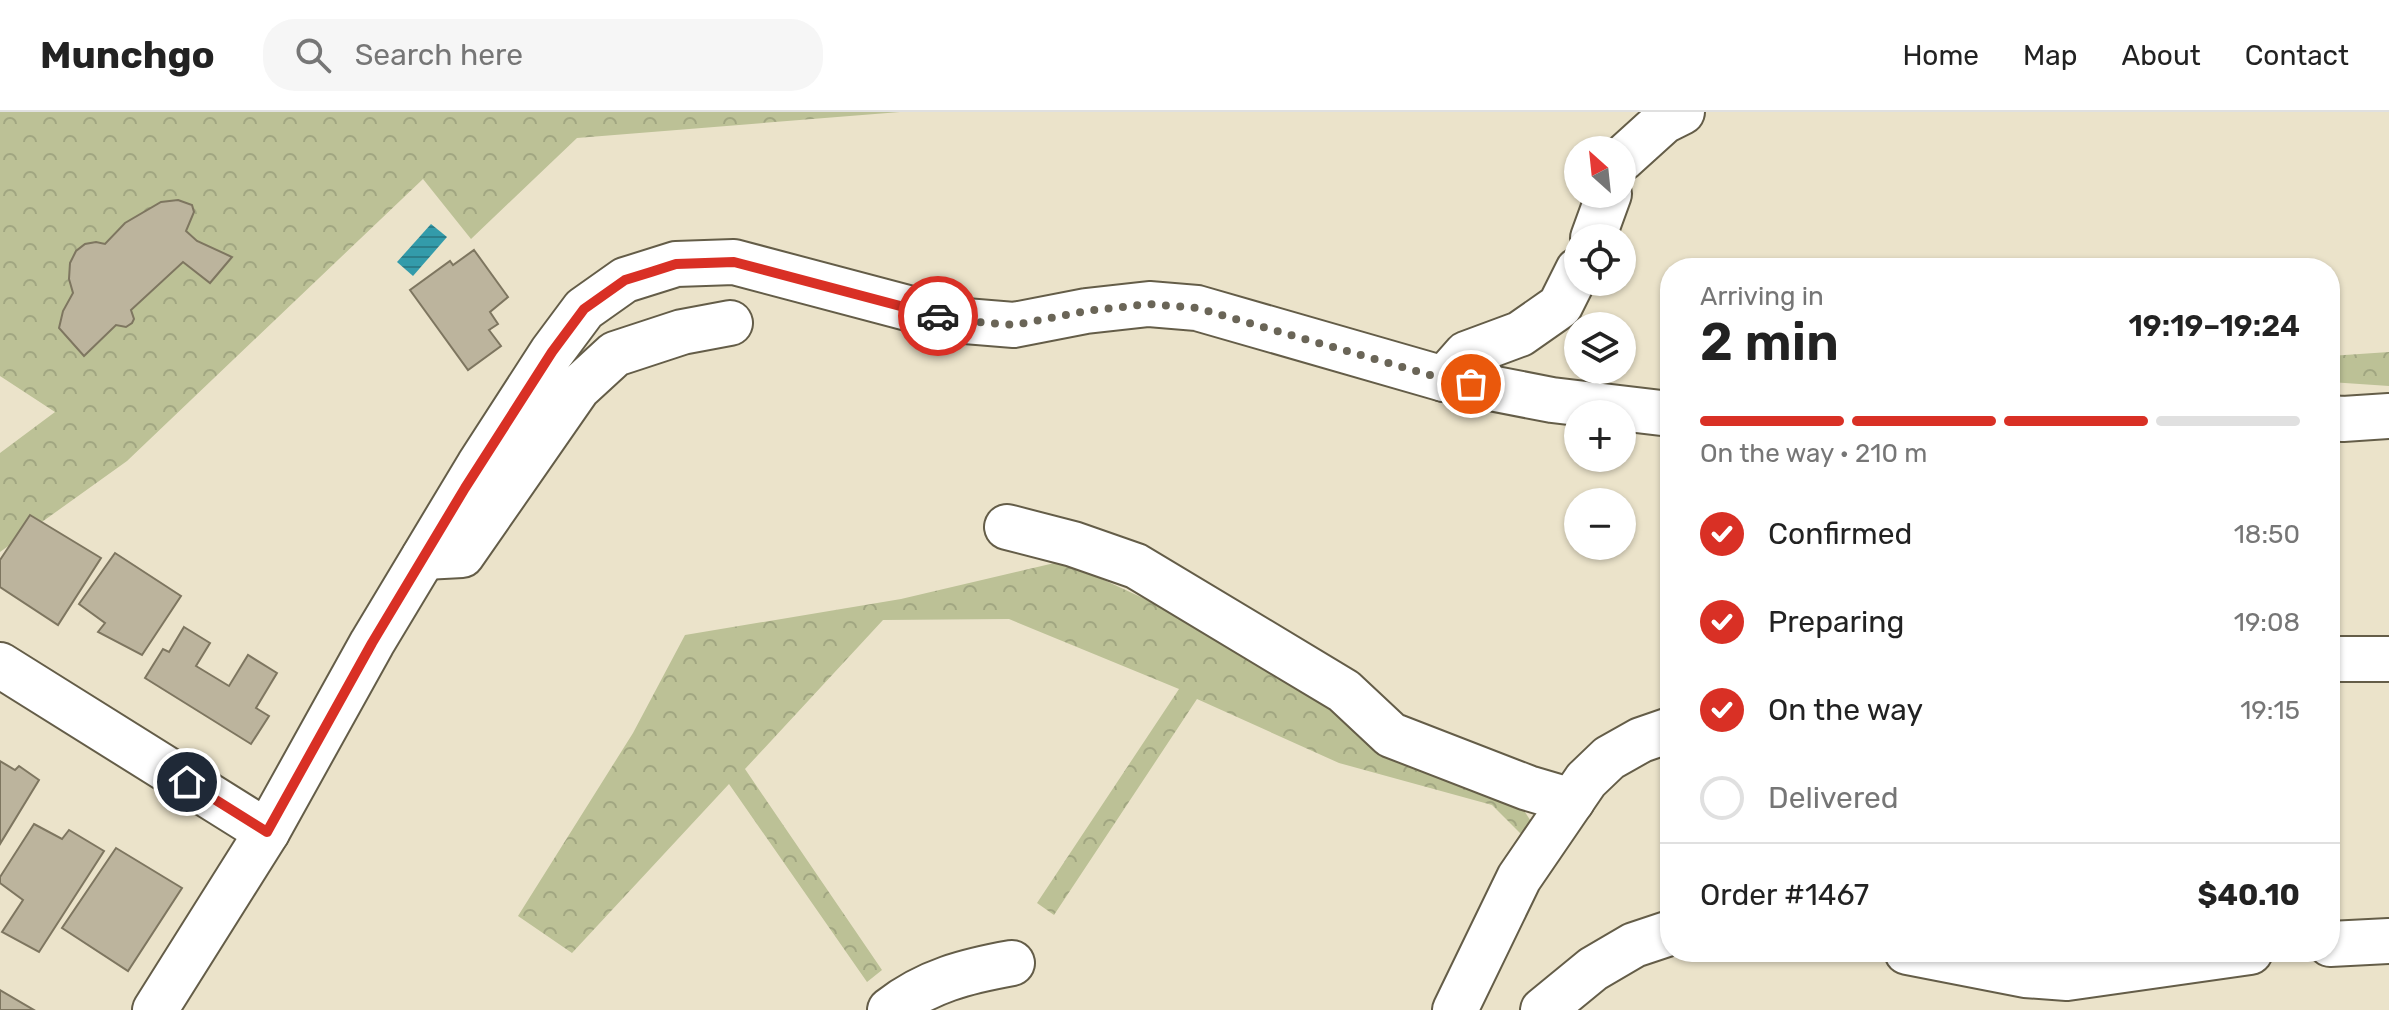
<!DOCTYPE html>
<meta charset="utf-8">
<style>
:root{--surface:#fff;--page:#f6f6f6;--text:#222;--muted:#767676;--line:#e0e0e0;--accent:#d93025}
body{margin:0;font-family:Rubik,sans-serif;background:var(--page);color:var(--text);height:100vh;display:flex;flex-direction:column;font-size:30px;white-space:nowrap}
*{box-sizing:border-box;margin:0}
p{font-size:26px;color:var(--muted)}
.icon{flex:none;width:44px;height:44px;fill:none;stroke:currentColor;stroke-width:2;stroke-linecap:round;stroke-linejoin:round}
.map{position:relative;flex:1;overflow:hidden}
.panel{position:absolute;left:1660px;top:146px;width:680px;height:704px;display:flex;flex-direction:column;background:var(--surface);border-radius:32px;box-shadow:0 2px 6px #0004}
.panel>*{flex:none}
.needle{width:52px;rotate:333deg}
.tools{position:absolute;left:1564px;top:24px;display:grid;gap:16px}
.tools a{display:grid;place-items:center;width:72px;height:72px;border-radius:50%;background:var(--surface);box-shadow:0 2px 6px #0004;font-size:40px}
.pin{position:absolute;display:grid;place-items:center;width:68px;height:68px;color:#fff;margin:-34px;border:4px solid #fff;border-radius:50%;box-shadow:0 2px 8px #0007}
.courier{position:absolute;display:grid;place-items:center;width:80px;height:80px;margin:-40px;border:6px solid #d93025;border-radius:50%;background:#fff;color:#222;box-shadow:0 2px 10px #0007}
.summary em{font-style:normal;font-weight:600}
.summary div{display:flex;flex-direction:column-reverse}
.summary{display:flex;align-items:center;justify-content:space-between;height:136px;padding:0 40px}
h1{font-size:52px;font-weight:600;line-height:60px}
.bar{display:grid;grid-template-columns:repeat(4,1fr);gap:12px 8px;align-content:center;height:96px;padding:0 40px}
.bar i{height:10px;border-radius:6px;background:var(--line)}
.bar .selected{background:var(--accent)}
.bar p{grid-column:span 4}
.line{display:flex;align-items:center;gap:20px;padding:0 40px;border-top:2px solid var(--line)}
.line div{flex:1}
ol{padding:0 40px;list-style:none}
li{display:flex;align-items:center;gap:24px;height:88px}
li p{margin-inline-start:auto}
li .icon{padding:8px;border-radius:50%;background:var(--accent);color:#fff;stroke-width:4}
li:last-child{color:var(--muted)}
li i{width:44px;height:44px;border:4px solid var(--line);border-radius:50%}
header{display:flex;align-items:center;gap:48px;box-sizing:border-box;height:112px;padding:0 40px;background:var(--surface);border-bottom:2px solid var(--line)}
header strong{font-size:38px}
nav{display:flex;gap:44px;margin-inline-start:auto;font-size:28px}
.search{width:560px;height:72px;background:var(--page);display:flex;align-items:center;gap:20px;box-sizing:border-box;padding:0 28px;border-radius:32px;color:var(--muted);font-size:30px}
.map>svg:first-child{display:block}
.forest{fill:url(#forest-crowns)}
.water{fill:url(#water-rules)}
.building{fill:#bcb49d;stroke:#7e7660;stroke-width:2}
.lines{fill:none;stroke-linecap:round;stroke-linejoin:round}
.minor-casing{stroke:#645d48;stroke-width:48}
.minor{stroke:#fff;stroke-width:44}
.done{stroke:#6a6557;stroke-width:8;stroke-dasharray:0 14.4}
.route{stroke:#d93025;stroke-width:10}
</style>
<header>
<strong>Munchgo</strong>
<div class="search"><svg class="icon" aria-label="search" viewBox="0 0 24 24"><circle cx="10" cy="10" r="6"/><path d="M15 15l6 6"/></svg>Search here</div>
<nav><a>Home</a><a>Map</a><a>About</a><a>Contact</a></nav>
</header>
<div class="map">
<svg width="2389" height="898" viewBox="0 0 2389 898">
<defs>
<pattern id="forest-crowns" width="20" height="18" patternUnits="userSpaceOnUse" patternTransform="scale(2)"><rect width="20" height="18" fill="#bcc196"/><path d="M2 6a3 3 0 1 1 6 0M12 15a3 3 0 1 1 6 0" fill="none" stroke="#a1a681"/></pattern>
<pattern id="water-rules" width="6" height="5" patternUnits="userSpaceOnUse" patternTransform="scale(2)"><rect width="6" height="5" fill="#339baa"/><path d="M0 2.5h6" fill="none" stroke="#2b7e8a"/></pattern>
</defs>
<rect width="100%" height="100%" fill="#ebe3ca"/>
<g class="forest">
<path d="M0,0H900L577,26L471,127L423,67L127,349L0,440V341L55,300L0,264Z"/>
<path d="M2389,240V274L2330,270V244Z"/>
<path d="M1063,449L1186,506L1514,683L1534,714L1528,729L1492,693L1339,651L1197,587L1054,803L1037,791L1179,577L1009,507L883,508L745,657L882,858L867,870L729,672L572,841L518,804L633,621L685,523L901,487Z"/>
</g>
<path class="water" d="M431,112L447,125L413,164L397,150Z"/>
<g class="building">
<path d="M178,88L192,93L194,100L186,119L197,129L232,145L210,171L183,150L131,198L134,207L132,211L126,215L116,213L84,244L59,216L63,199L73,181L69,167L70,151L76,139L85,132L96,130L105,132L125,111L161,90Z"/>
<path d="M474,138L508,185L490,200L498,212L489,218L501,234L468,258L410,178L450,149L453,153Z"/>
<path d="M30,403L101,446L58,513L0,475V448Z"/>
<path d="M115,441L181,484L142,543L98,520L105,511L79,492Z"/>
<path d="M184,515L210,531L196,554L229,574L248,543L277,561L256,596L269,604L251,632L145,566L163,537L169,540Z"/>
<path d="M0,649L15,658L19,654L39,668L0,732Z"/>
<path d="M34,712L62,727L69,718L104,739L39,840L2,820L23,788L0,771V765Z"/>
<path d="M116,736L182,776L128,859L62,816Z"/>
<path d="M0,878L34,898H0Z"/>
</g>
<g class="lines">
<defs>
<g id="minor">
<path d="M1622,47L1664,9L1682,0"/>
<path d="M1593,126L1609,82"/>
<path d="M1444,267L1466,242L1520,222L1560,194L1578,158"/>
<path d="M2330,306L2343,307L2389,304"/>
<path d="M1007,415L1073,432L1136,454L1344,579L1391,623L1528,676L1572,689"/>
<path d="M424,445L462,443L578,276L615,242L682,220L730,211"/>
<path d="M2330,547H2389"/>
<path d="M0,553L267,720"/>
<path d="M2330,832L2389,829"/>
<path d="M1907,840L2025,863L2067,866L2250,840"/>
<path d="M155,898L267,720L372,531L479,353L552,240L584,197L625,168L676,152L734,150L953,208L1014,213L1086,199L1149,192L1197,196L1444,267L1552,288L1670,302"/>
<path d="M890,898C927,869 967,859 1012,851"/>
<path d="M1455,898L1519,766L1586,668L1609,646L1641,628L1670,618"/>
<path d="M1543,898L1593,857L1634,833L1670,821"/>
</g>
</defs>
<use href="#minor" class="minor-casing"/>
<use href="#minor" class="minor"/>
</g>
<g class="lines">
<path class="done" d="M938,204L953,208L1014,213L1086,199L1149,192L1197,196L1444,267L1471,272"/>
<path class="route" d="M187,670L267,720L372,531L465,376L552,240L584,197L625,168L651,160L676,152L734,150L938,204"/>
</g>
</svg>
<div class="tools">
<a><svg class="needle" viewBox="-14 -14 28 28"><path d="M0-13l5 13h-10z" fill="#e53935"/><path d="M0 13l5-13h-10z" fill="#767676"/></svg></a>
<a><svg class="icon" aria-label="locate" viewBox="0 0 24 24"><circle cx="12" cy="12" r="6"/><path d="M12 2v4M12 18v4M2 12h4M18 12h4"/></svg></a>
<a><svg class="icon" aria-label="layers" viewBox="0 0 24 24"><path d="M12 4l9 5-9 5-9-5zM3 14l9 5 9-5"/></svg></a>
<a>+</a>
<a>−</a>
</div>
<div class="pin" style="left:1471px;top:272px;background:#ea580c"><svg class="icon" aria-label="bag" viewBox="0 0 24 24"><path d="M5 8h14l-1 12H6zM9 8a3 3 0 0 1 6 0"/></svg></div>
<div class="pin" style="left:187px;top:670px;background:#1f2937"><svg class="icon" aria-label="home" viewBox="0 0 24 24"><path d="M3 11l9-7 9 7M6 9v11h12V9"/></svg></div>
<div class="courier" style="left:938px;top:204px"><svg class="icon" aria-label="car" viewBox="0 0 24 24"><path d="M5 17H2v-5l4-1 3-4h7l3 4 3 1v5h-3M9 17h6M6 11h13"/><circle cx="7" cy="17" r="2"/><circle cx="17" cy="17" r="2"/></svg></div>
<section class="panel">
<div class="summary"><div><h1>2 min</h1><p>Arriving in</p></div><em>19:19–19:24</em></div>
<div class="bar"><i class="selected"></i><i class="selected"></i><i class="selected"></i><i></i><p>On the way · 210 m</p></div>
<ol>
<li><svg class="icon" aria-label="check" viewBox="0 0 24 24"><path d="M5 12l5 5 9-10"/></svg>Confirmed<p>18:50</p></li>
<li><svg class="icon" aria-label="check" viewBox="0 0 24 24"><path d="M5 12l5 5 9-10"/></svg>Preparing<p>19:08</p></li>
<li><svg class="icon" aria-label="check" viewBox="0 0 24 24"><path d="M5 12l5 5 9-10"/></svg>On the way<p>19:15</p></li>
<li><i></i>Delivered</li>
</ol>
<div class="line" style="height:104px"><div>Order #1467</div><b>$40.10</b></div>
</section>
</div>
